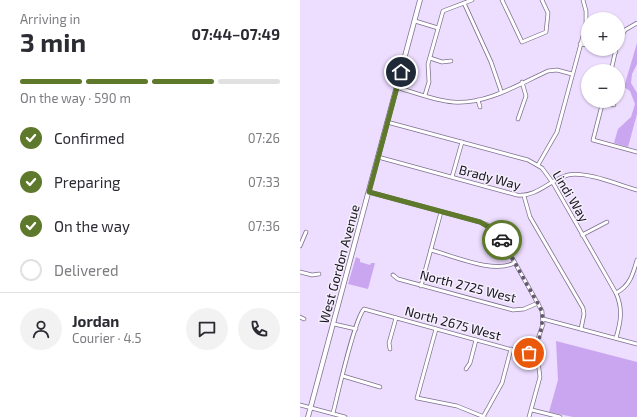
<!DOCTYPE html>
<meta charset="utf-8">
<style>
:root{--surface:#fff;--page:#f2f2f3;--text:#2b2b33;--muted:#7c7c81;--line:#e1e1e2;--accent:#5e792c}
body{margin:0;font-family:"Exo 2",sans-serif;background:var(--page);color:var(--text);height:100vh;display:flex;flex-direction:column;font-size:15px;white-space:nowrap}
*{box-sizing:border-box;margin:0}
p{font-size:13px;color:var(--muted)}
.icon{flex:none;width:22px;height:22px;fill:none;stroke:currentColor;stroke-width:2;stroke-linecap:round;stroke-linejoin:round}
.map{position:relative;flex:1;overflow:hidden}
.sheet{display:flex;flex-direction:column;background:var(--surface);width:300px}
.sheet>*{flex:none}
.fabs{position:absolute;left:281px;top:12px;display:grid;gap:8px}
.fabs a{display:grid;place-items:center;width:44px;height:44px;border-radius:50%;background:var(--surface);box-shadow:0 1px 3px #0004;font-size:20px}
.pin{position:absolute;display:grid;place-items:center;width:34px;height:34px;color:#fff;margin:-17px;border:2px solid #fff;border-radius:50%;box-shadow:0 1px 4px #0007}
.courier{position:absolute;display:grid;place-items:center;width:40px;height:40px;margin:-20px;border:3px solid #5e792c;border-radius:50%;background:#fff;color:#222;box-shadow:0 1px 5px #0007}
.headline em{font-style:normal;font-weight:700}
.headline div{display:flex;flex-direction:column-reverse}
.headline{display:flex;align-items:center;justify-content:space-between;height:68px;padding:0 20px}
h1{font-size:26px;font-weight:700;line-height:30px}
.bar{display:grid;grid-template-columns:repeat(4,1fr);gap:6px 4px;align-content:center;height:48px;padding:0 20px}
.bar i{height:5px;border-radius:3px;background:var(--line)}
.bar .selected{background:var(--accent)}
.bar p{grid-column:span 4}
.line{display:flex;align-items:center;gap:10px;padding:0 20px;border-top:1px solid var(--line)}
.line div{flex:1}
.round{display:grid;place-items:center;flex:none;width:42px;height:42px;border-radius:21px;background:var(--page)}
ol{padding:0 20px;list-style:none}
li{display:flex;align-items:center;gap:12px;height:44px}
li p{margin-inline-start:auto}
li .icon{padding:4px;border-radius:50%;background:var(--accent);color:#fff;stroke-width:4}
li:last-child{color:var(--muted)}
li i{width:22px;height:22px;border:2px solid var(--line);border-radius:50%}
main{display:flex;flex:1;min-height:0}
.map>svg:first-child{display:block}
.green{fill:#cba6f0}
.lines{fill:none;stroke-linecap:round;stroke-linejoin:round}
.street-casing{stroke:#7e708d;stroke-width:4.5}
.secondary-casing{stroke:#7e708d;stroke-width:5.5}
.street{stroke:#fff;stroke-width:3}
.secondary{stroke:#fff;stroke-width:4}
.done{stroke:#635a6d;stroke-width:4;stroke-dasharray:0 7.2}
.route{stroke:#5e792c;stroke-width:5}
.labels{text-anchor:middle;stroke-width:3;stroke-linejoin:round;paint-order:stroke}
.street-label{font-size:13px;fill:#18131e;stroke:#f5effd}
</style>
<main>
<section class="sheet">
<div class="headline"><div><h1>3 min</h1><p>Arriving in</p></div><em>07:44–07:49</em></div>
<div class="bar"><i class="selected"></i><i class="selected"></i><i class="selected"></i><i></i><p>On the way · 590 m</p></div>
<ol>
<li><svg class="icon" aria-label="check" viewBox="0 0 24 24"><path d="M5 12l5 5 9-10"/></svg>Confirmed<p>07:26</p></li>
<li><svg class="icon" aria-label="check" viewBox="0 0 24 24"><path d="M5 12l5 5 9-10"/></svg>Preparing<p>07:33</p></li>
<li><svg class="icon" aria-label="check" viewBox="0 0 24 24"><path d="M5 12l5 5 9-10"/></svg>On the way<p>07:36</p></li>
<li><i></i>Delivered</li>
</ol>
<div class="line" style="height:72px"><a class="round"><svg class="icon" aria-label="person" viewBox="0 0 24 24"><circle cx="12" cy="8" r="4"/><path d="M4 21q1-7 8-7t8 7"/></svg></a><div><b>Jordan</b><p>Courier · 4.5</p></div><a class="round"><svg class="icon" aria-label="chat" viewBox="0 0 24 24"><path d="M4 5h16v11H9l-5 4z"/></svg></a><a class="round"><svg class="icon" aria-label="phone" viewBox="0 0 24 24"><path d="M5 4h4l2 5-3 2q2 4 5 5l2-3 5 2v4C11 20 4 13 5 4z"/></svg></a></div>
</section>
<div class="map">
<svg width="337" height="417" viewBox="0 0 337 417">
<rect width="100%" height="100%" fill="#edddff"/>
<g class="green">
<path d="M337,43V64L332,74L331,83L337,93V114L328,147L314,143L318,129L331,117L335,104L330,91L324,87Z"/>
<path d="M56,257L60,259V262L70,265L71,263H75L68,289L48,284Z"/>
<path d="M256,341L337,362V417H273L249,412L258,380Z"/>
</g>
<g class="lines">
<defs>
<g id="street">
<path d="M202,0L222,42L246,32L248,13L242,0"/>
<path d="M164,3L191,62L201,91"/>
<path d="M115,21L138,28"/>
<path d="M318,43L325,30L337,23"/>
<path d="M280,44L288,45"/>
<path d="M302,49L316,52"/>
<path d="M130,58L142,62L151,61"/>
<path d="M311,71L316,49"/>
<path d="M96,87C113,92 136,101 153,102C186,105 219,84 248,71L257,70L272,74"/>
<path d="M125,95L129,82L128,64L143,11L172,0"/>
<path d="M178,100L180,107"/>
<path d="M303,101L293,140L337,152"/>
<path d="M303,102L314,105"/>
<path d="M218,119L226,96L222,82"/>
<path d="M87,122L228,160L242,168L253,183L316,293C323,309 321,321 316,338"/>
<path d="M78,157L217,195C238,197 249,180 268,175C286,171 319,185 337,190"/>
<path d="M238,165L257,132L286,25V11L283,0"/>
<path d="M152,177L162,142"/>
<path d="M69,192L180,222L188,225L201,238L242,311L243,324L238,339L237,353L240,377L229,417"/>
<path d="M224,196L230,217L283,308L284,314L281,329"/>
<path d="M282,235L307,222"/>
<path d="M0,246L6,232"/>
<path d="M131,250C153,256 194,274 214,263"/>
<path d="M0,272L12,275L19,274"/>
<path d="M93,275L98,279L213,310L224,309L238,303"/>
<path d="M121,286L141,212"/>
<path d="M316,293C330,286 333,274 337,260"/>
<path d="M0,317L4,319"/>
<path d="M243,319L337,344"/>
<path d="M34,324L56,329"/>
<path d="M136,329L117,398L157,406L184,417"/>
<path d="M90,349L89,343L96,318"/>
<path d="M166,369L170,363L176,340"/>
<path d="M43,376L80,387"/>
<path d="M0,405L45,417"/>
<path d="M232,410L260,417"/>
<path d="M33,413C38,394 54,320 64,309L220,352L237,353"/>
<path d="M183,417L202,383L211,349"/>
</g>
<path id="secondary" d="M8,417L120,0"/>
</defs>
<use href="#street" class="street-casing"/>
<use href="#secondary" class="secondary-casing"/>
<use href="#street" class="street"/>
<use href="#secondary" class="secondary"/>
</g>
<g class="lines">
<path class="done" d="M202,240L242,311C244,325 238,338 237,353H229"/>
<path class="route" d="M101,72L69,192L180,222L194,230L202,240"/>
</g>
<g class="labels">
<g class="street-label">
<text transform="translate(190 177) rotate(15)" y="5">Brady Way</text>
<text transform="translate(271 196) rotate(59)" y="5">Lindi Way</text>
<text transform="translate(39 264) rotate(-75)" y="5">West Gordon Avenue</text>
<text transform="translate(168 286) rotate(14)" y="5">North 2725 West</text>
<text transform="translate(153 323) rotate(15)" y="5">North 2675 West</text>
</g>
</g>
</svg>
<div class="fabs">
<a>+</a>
<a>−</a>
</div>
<div class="pin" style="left:229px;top:353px;background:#ea580c"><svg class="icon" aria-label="bag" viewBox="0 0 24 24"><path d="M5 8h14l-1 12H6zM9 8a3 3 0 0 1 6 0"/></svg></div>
<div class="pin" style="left:101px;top:72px;background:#1f2937"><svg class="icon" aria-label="home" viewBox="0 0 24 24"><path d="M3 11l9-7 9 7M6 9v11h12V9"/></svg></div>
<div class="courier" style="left:202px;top:240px"><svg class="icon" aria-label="car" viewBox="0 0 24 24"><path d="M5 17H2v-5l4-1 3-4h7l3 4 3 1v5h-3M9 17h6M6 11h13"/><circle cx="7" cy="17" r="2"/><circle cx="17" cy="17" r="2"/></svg></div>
</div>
</main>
